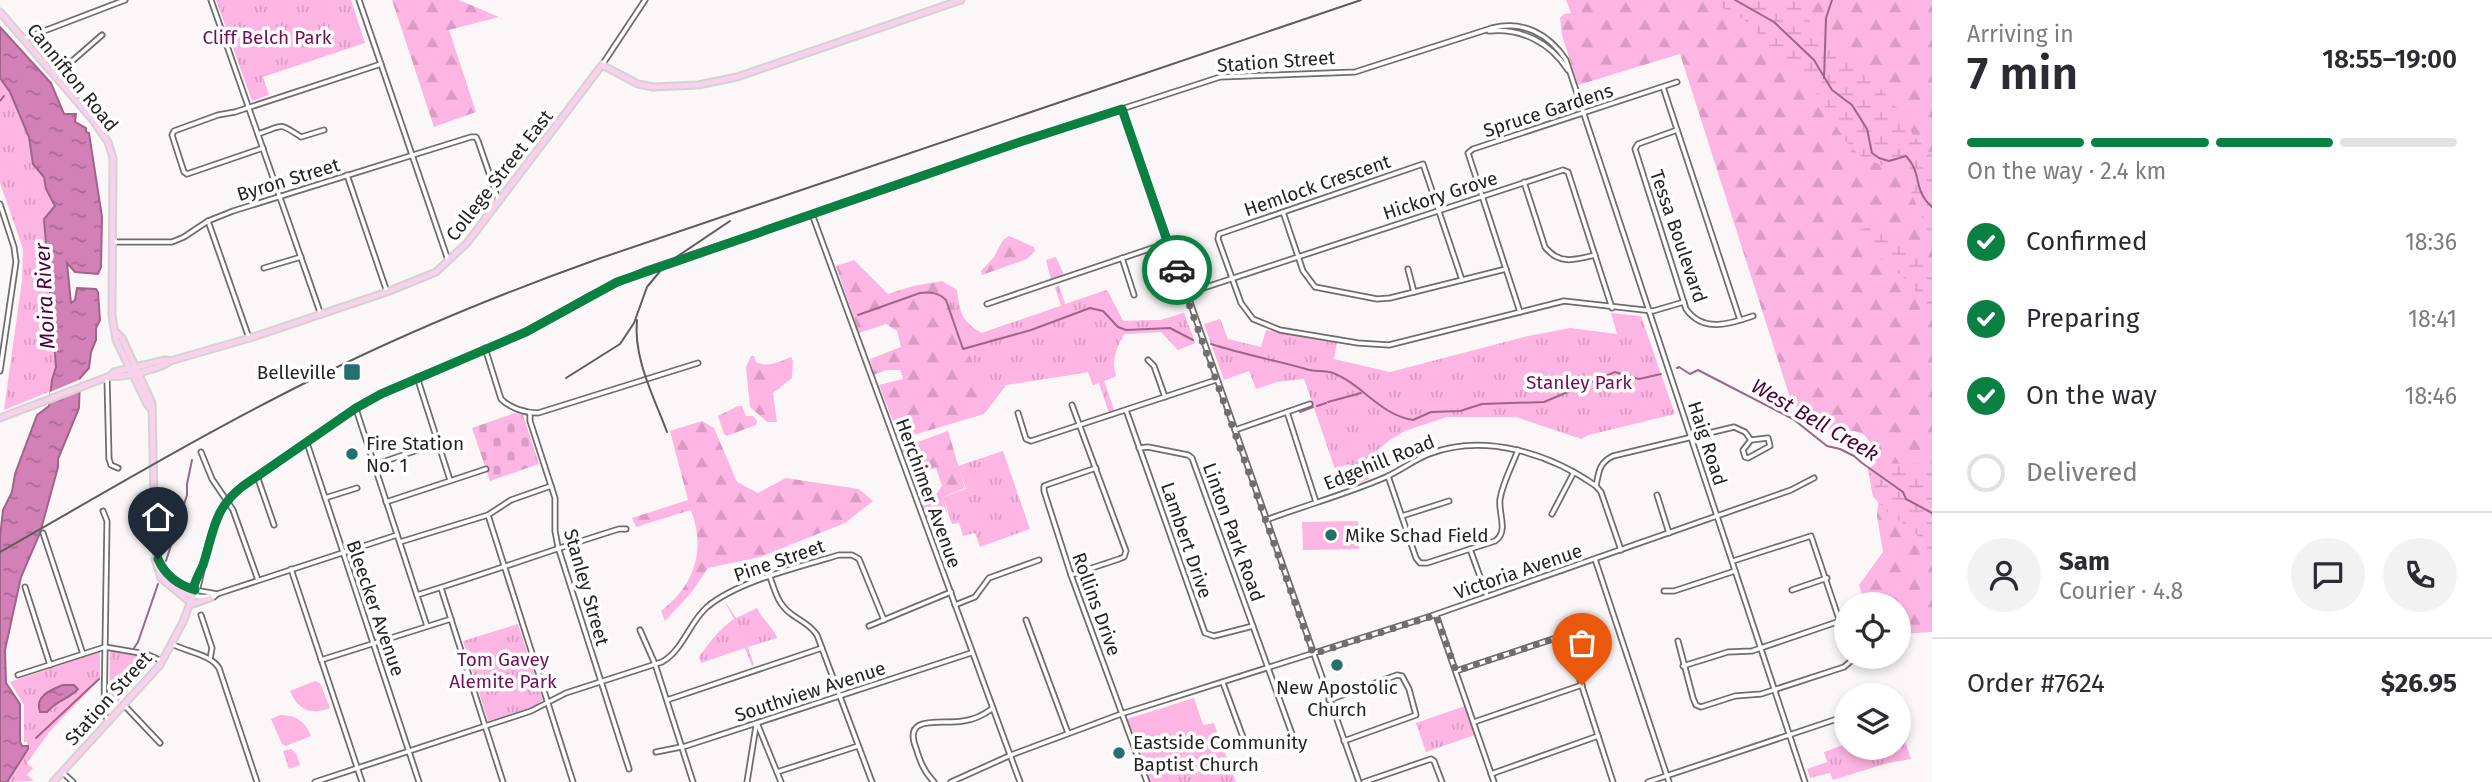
<!DOCTYPE html>
<meta charset="utf-8">
<style>
:root{--surface:#fff;--page:#f2f2f3;--text:#2b2b33;--muted:#7c7c81;--line:#e1e1e2;--accent:#0b8043}
body{margin:0;font-family:"Fira Sans",sans-serif;background:var(--page);color:var(--text);height:100vh;display:flex;flex-direction:column;font-size:26px;white-space:nowrap}
*{box-sizing:border-box;margin:0}
p{font-size:23px;color:var(--muted)}
.icon{flex:none;width:38px;height:38px;fill:none;stroke:currentColor;stroke-width:2;stroke-linecap:round;stroke-linejoin:round}
.map{position:relative;flex:1;overflow:hidden}
.sheet{display:flex;flex-direction:column;background:var(--surface);width:560px}
.sheet>*{flex:none}
.buttons{position:absolute;left:1834px;top:592px;display:grid;gap:14px}
.buttons a{display:grid;place-items:center;width:77px;height:77px;border-radius:50%;background:var(--surface);box-shadow:0 4px 10px #0003;font-size:35px}
.pin{position:absolute;display:grid;place-items:center;width:60px;height:60px;color:#fff;margin:-72px -30px;border-radius:50% 50% 50% 0;rotate:-45deg;box-shadow:0 0 7px #0007}
.pin .icon{rotate:45deg}
.courier{position:absolute;display:grid;place-items:center;width:70px;height:70px;margin:-35px;border:5px solid #0b8043;border-radius:50%;background:#fff;color:#222;box-shadow:0 2px 9px #0007}
.overview em{font-style:normal;font-weight:600}
.overview div{display:flex;flex-direction:column-reverse}
.overview{display:flex;align-items:center;justify-content:space-between;height:119px;padding:0 35px}
h1{font-size:46px;font-weight:600;line-height:52px}
.bar{display:grid;grid-template-columns:repeat(4,1fr);gap:10px 7px;align-content:center;height:84px;padding:0 35px}
.bar i{height:9px;border-radius:5px;background:var(--line)}
.bar .active{background:var(--accent)}
.bar p{grid-column:span 4}
.line{display:flex;align-items:center;gap:18px;padding:0 35px;border-top:2px solid var(--line)}
.line div{flex:1}
.round{display:grid;place-items:center;flex:none;width:74px;height:74px;border-radius:37px;background:var(--page)}
ol{padding:0 35px;list-style:none}
li{display:flex;align-items:center;gap:21px;height:77px}
li p{margin-inline-start:auto}
li .icon{padding:7px;border-radius:50%;background:var(--accent);color:#fff;stroke-width:4}
li:last-child{color:var(--muted)}
li i{width:38px;height:38px;border:4px solid var(--line);border-radius:50%}
main{display:flex;flex:1;min-height:0}
.map>svg:first-child{display:block}
.grass{fill:#fdb5e3}
.forest{fill:url(#forest-firs)}
.wetland{fill:url(#wetland-marsh)}
.cemetery{fill:url(#cemetery-stones)}
.park{fill:url(#park-tufts)}
.water{fill:url(#water-ripples);stroke:#9f648a;stroke-width:2}
.pier{fill:#fbf7f9}
.lines{fill:none;stroke-linecap:round;stroke-linejoin:round}
.stream{stroke:#9f648a;stroke-width:2}
.minor-casing{stroke:#706c6e;stroke-width:7}
.major-casing{stroke:#d3d3d3;stroke-width:9}
.minor{stroke:#fff;stroke-width:3.5}
.major{stroke:#fad1eb;stroke-width:5}
.rail{stroke:#5e5c5d;stroke-width:2}
.done{stroke:#706d6f;stroke-width:7;stroke-dasharray:0 12.6}
.route{stroke:#0b8043;stroke-width:9}
.poi-dot{fill:#256f6c;stroke:#fff;stroke-width:2.5}
.labels{text-anchor:middle;stroke-width:7;stroke-linejoin:round;paint-order:stroke}
.park-label{font-size:19px;fill:#710d59;stroke:#fff}
.street-label{font-size:19px;fill:#252324;stroke:#fff}
.poi-label{font-size:19px;fill:#252324;stroke:#fff;text-anchor:start}
.water-label{font-size:21px;font-style:italic;fill:#4d013b;stroke:#fff}
</style>
<main>
<div class="map">
<svg width="1932" height="782" viewBox="0 0 1932 782">
<defs>
<pattern id="forest-firs" width="22" height="20" patternUnits="userSpaceOnUse" patternTransform="scale(1.75)"><rect width="22" height="20" fill="#fdb5e3"/><path d="M5 1l3.5 6h-7zM16 11l3.5 6h-7z" fill="#d99bc3"/></pattern>
<pattern id="wetland-marsh" width="20" height="14" patternUnits="userSpaceOnUse" patternTransform="scale(1.75)"><rect width="20" height="14" fill="#fdb5e3"/><path d="M1 5h8M5 5V1M11 12h8M15 12V8" fill="none" stroke="#d99bc3"/></pattern>
<pattern id="cemetery-stones" width="16" height="16" patternUnits="userSpaceOnUse" patternTransform="scale(1.75)"><rect width="16" height="16" fill="#fdb5e3"/><path d="M2 7V4a2 2 0 0 1 4 0v3zM10 15v-3a2 2 0 0 1 4 0v3z" fill="#d99bc3"/></pattern>
<pattern id="park-tufts" width="24" height="20" patternUnits="userSpaceOnUse" patternTransform="scale(1.75)"><rect width="24" height="20" fill="#fdb5e3"/><path d="M3 7l-1-3M5 7V3M7 7l1-3M15 17l-1-3M17 17v-4M19 17l1-3" fill="none" stroke="#d99bc3"/></pattern>
<pattern id="water-ripples" width="26" height="14" patternUnits="userSpaceOnUse" patternTransform="scale(1.75)"><rect width="26" height="14" fill="#d380b6"/><path d="M2 4q2-2 4 0t4 0M15 11q2-2 4 0t4 0" fill="none" stroke="#ab6894"/></pattern>
</defs>
<rect width="100%" height="100%" fill="#fbf7f9"/>
<g class="grass">
<path d="M1358,521L1359,549L1303,550L1302,522Z"/>
<path d="M315,681L320,683L330,708C311,716 298,710 290,691Z"/>
<path d="M1194,698L1203,725L1214,723L1221,743L1145,769L1127,719Z"/>
<path d="M280,715C296,715 305,721 311,736L286,746L282,744L271,719Z"/>
</g>
<g class="forest">
<path d="M392,0H459L499,17L449,30L476,112L434,127Z"/>
<path d="M1566,0H1932V632L1899,634V604H1865L1859,585L1883,552L1877,516L1878,502L1873,496L1868,469L1874,465V447L1864,435L1855,431L1821,430L1792,404L1680,54L1578,85L1562,35L1560,18L1564,14L1571,13Z"/>
<path d="M1009,236L1034,247L1035,251L1027,259L982,275L981,271L994,257L1003,240Z"/>
<path d="M854,260L888,294L913,286L942,281L957,290C959,311 962,323 982,333L1107,290L1123,321L1161,320L1184,313L1195,343L1178,350L1161,332L1124,334C1116,349 1111,360 1116,376L1104,381L1114,410L1109,412L1099,383L1093,385L1088,372L1006,385L984,414L900,439L879,385L903,379L900,370H886L874,375L870,359L901,347L897,331L886,324L859,333L836,266Z"/>
<path d="M751,356H754L756,362C769,368 779,362 791,357L793,361L792,378L773,393L777,422H767L750,407L746,367Z"/>
<path d="M738,406H742L746,416H753L757,421L756,425L727,436L724,434L718,416Z"/>
<path d="M702,421L714,428L737,482L758,493L786,478L859,489L873,501L845,523L760,557L708,568L691,593L665,621L661,611C695,585 706,550 691,510L636,527L632,518L688,500L670,431Z"/>
<path d="M948,431L965,488L943,497L947,512L927,518L921,504L933,499L942,486L936,468L911,475L901,448Z"/>
</g>
<g class="wetland">
<path d="M1709,0H1815L1805,9L1810,24L1851,55L1899,110L1913,135L1932,155V240L1912,195C1912,164 1875,169 1857,153C1837,135 1828,107 1811,86C1804,78 1793,74 1786,66C1769,48 1758,29 1737,15C1728,9 1717,7 1709,0Z"/>
<path d="M1885,224C1902,237 1915,253 1932,268V316C1924,303 1916,290 1905,279C1890,264 1871,255 1858,238V230Z"/>
<path d="M1932,463V554L1913,530L1888,513L1873,496L1868,469L1879,464Z"/>
</g>
<path class="cemetery" d="M515,413L523,415L539,464L490,481L472,428Z"/>
<g class="park">
<path d="M216,0H351L365,43L263,77L269,95L252,101Z"/>
<path d="M0,78L10,92L29,137L33,164L44,177L46,189L55,206L44,219L50,310L55,339L56,367L51,391L4,410L22,280L23,249L0,183Z"/>
<path d="M1056,257L1064,275L1051,280L1046,260Z"/>
<path d="M1059,286L1065,304L1107,290L1123,321L1161,320L1184,313L1195,343L1178,350L1161,332L1124,334C1116,349 1111,360 1116,376L1104,381L1114,410L1109,412L1099,383L1093,385L1088,372L1006,385L988,409L948,293L957,290C959,311 962,323 982,333L1061,306L1055,287Z"/>
<path d="M1611,313L1641,316L1675,414L1589,435L1581,439L1516,417H1447L1405,431L1390,440L1363,462L1369,479L1356,484L1349,464L1335,469L1304,379L1277,382L1256,389L1249,371L1224,380L1204,324L1220,319L1228,339L1261,347L1266,330L1337,343L1334,359L1390,372L1528,336L1570,328L1617,334Z"/>
<path d="M1003,451L1030,529L980,547L975,533L963,536L959,523L952,524L943,497L966,489L958,466Z"/>
<path d="M724,600L736,618L757,608C762,620 773,626 777,638L748,647L754,665L752,666L745,648L701,663L699,657C709,643 719,629 734,619Z"/>
<path d="M518,624L543,700L533,707L488,721L463,641Z"/>
<path d="M110,651L142,656L154,661L111,710H109Z"/>
<path d="M100,652V679L50,731L27,763L33,768L27,775L34,781L7,782L28,749L27,742H24V705L10,682Z"/>
<path d="M1465,706L1475,735L1426,752L1416,723Z"/>
<path d="M1899,723L1911,759L1888,763L1833,780L1830,773L1810,778L1807,769L1827,762L1824,752L1846,744V747H1899Z"/>
<path d="M1221,743L1236,782H1150L1145,769Z"/>
<path d="M291,749L296,753L300,765L289,769L283,751Z"/>
</g>
<g class="water">
<path d="M0,27L51,83L64,114H76L75,122L86,128V132L89,133L102,217L101,267L98,274L75,272L67,263L71,303L75,300L77,288L96,289L98,292L100,320L96,328V340L91,352L89,368L80,378L79,408L58,459V467L40,533L21,577L5,650L6,683L20,704V742L22,746H28V749L7,782H0V537L3,510L12,492L15,474L37,415L49,406L52,380L56,367L44,219L55,206L46,189L44,177L33,164L29,137L10,92L0,78Z"/>
<path d="M63,685H74L78,689C69,699 56,701 47,712H40C34,697 50,690 63,685Z"/>
</g>
<path class="pier" d="M81,379L80,391L49,404L50,392Z"/>
<g class="lines">
<g class="stream">
<path d="M1735,0L1774,22L1814,60L1832,90L1852,105L1867,129L1872,153L1879,158L1889,161L1906,156C1923,174 1912,189 1932,207"/>
<path d="M1824,78L1826,18L1832,0"/>
<path d="M0,101L4,96"/>
<path d="M858,315L920,293C930,292 938,292 946,300L963,349L1031,330L1090,308L1103,311L1118,327L1126,330L1170,328L1193,340"/>
<path d="M1211,344C1242,354 1274,360 1306,369C1314,372 1324,370 1333,373C1362,384 1380,415 1413,420L1431,412L1460,411L1482,404L1544,402L1615,372L1639,379L1661,374"/>
<path d="M1677,368L1679,367L1690,374L1698,370L1793,419L1827,446L1840,449L1854,456L1862,463L1903,492L1906,499L1932,513"/>
<path d="M1328,402L1361,393"/>
<path d="M1317,406L1326,403"/>
<path d="M1300,412L1313,407"/>
<path d="M166,561L187,495V484L192,460"/>
<path d="M134,648L138,642L158,584"/>
<path d="M36,738L99,679"/>
</g>
<defs>
<g id="minor">
<path d="M211,0L321,315"/>
<path d="M359,0L448,260"/>
<path d="M1489,31C1521,28 1550,42 1568,70"/>
<path d="M23,39L125,0"/>
<path d="M602,65L645,0"/>
<path d="M55,76L102,35"/>
<path d="M1663,87L1740,320"/>
<path d="M1122,109L1359,782"/>
<path d="M1677,130L1638,144L1635,149L1686,309C1703,333 1730,324 1753,316"/>
<path d="M258,134C285,125 278,122 301,137L324,130"/>
<path d="M263,148L187,174L184,172L172,135L174,131L218,115L235,112L381,64"/>
<path d="M347,175L387,292"/>
<path d="M1524,182L1545,247C1559,265 1575,260 1595,255"/>
<path d="M0,204L14,247L16,262L0,371"/>
<path d="M1283,212L1303,271L1315,287L1377,299L1390,298L1506,269"/>
<path d="M812,214L1020,782"/>
<path d="M208,221L249,338"/>
<path d="M113,242H172L184,237L208,221L233,211L471,137H476L478,141L499,202"/>
<path d="M1122,258L1134,295"/>
<path d="M264,268L301,257"/>
<path d="M1408,269L1414,292"/>
<path d="M1462,280L1423,164L1219,234L1218,239L1241,303L1253,319L1280,330L1358,343L1389,345L1564,301L1653,311L1684,302"/>
<path d="M1185,294L1563,170L1568,172L1612,308"/>
<path d="M987,304L1167,243"/>
<path d="M1520,312L1468,153L1473,149L1677,82"/>
<path d="M485,348L501,399C510,408 525,413 538,413L698,363"/>
<path d="M1148,360L1154,366L1165,397"/>
<path d="M107,377L109,459L111,465L118,468"/>
<path d="M417,377L450,480"/>
<path d="M356,409L427,626"/>
<path d="M1126,410L1205,633L1214,636L1253,626"/>
<path d="M1287,412L1316,502"/>
<path d="M530,413V421L555,498V531L558,547L629,769"/>
<path d="M1018,413L1026,439L1031,441L1216,380"/>
<path d="M1235,430L1310,404"/>
<path d="M1768,438L1770,446L1748,458L1745,457L1743,450L1751,440Z"/>
<path d="M307,443L419,782"/>
<path d="M1139,448L1148,447L1188,455L1192,458L1292,734L1291,737C1279,744 1261,751 1247,748L1223,683"/>
<path d="M201,452L212,479L233,510L258,580"/>
<path d="M374,465L438,443"/>
<path d="M1096,468L1049,484L1044,486V491L1071,575L1147,782"/>
<path d="M257,476L274,525"/>
<path d="M1388,476L1416,558L1420,563H1427L1495,541C1509,532 1498,513 1500,499C1503,482 1512,466 1518,450"/>
<path d="M1596,486C1599,471 1599,463 1613,456L1734,427L1745,432L1751,440"/>
<path d="M1657,495L1669,533"/>
<path d="M325,498L357,488"/>
<path d="M386,502L486,469"/>
<path d="M103,511L107,521L104,714L108,720"/>
<path d="M1552,514L1574,472"/>
<path d="M488,515L573,782"/>
<path d="M1402,516L1449,501"/>
<path d="M1266,520C1306,505 1347,494 1386,477C1401,470 1414,460 1429,454C1484,433 1549,453 1596,486L1601,492L1621,550"/>
<path d="M43,533L83,654"/>
<path d="M400,542L488,515L511,500L551,486"/>
<path d="M1470,549L1487,596"/>
<path d="M1595,559L1669,782"/>
<path d="M1733,561L1811,536L1846,640"/>
<path d="M291,569L362,782"/>
<path d="M1071,575L1119,559L1124,557L1126,551L1072,405"/>
<path d="M770,577C775,591 778,604 790,613C800,621 810,624 817,635L872,782"/>
<path d="M25,587L50,665"/>
<path d="M441,588L503,782"/>
<path d="M194,589L202,568"/>
<path d="M195,590L198,587C208,549 210,511 243,486L356,408L381,394L526,332L589,296L646,270L899,185L1014,144L1220,77L1355,72L1492,28C1523,20 1549,34 1566,60L1805,782"/>
<path d="M195,590L217,594"/>
<path d="M1792,590L1827,578"/>
<path d="M1664,591H1674L1735,571"/>
<path d="M417,595C485,574 551,550 619,529H626"/>
<path d="M193,596L214,597L217,594L397,535"/>
<path d="M955,605L975,597L989,578L1039,560"/>
<path d="M201,615L212,648L210,659"/>
<path d="M1436,615L1494,782"/>
<path d="M1026,620L1068,733"/>
<path d="M869,626L951,592"/>
<path d="M640,630L655,664L693,782"/>
<path d="M1678,641L1693,698L1696,705L1701,707L1735,696L1761,694L1844,667L1851,661V656"/>
<path d="M172,644C187,652 210,654 219,668L257,782"/>
<path d="M321,660L451,619"/>
<path d="M1683,666L1728,652L1752,651L1840,621"/>
<path d="M1456,671L1562,636L1567,640L1613,782"/>
<path d="M18,675L105,647L146,654L162,661"/>
<path d="M667,700L822,648"/>
<path d="M1329,700L1397,675L1402,676L1409,689L1416,715L1344,741"/>
<path d="M124,705L160,743"/>
<path d="M1474,722L1582,685"/>
<path d="M757,723L781,782"/>
<path d="M656,752L686,746L971,653"/>
<path d="M62,772L73,782"/>
<path d="M777,772L858,746"/>
<path d="M1491,774L1598,736"/>
<path d="M315,782L531,711L566,693L662,662C683,650 689,623 707,607C738,581 799,567 839,555H852L859,559L884,620"/>
<path d="M747,782L756,726"/>
<path d="M934,782C924,772 920,761 916,748C902,713 943,725 963,721C973,720 985,714 993,708"/>
<path d="M951,782L1011,755L1121,714L1431,616L1791,490L1814,478"/>
<path d="M1364,782L1431,759L1434,761L1442,782"/>
<path d="M1648,782L1846,716"/>
</g>
<g id="major">
<path d="M0,12L93,120L108,142L113,158L112,316L116,340L147,404L151,409"/>
<path d="M116,332L122,338L152,403L155,545C158,569 171,587 193,596"/>
<path d="M110,376C120,379 163,368 170,361"/>
<path d="M0,418L110,376L114,372L165,360L170,361L250,338L387,292L436,272L467,243L602,65L638,84L653,87L698,85L737,77L961,0"/>
<path d="M155,559L161,578L191,603"/>
<path d="M190,605L210,598"/>
<path d="M53,782L160,665L183,622L195,590L180,584L165,573"/>
</g>
</defs>
<use href="#minor" class="minor-casing"/>
<use href="#major" class="major-casing"/>
<use href="#minor" class="minor"/>
<use href="#major" class="major"/>
<g class="rail">
<path d="M637,320C633,358 654,397 667,432"/>
<path d="M566,378L620,344L634,323L647,287L666,264L730,221"/>
<path d="M0,552C104,493 206,432 313,379C405,333 500,294 598,259L1361,0"/>
</g>
</g>
<g class="lines">
<path class="done" d="M1177,270L1313,654L1436,615L1456,671L1562,636L1567,640L1582,685"/>
<path class="route" d="M158,559C165,575 178,585 195,590L194,586C196,579 200,572 203,565C214,532 213,509 243,486L356,408L381,394L526,332L617,282L1014,144L1122,109L1177,270"/>
</g>
<g class="poi-dot">
<rect x="343" y="363" width="18" height="18" rx="3.5"/>
<circle cx="352" cy="454" r="7"/>
<circle cx="1331" cy="535" r="7"/>
<circle cx="1337" cy="665" r="7"/>
<circle cx="1119" cy="753" r="7"/>
</g>
<g class="labels">
<g class="park-label">
<text x="267" y="44">Cliff Belch Park</text>
<text x="1579" y="389">Stanley Park</text>
<text x="503" y="666">Tom Gavey<tspan x="503" dy="22">Alemite Park</tspan></text>
</g>
<g class="street-label">
<text transform="translate(1276 61) rotate(-4)" y="7">Station Street</text>
<text transform="translate(73 77) rotate(51)" y="7">Cannifton Road</text>
<text transform="translate(1548 110) rotate(-18)" y="7">Spruce Gardens</text>
<text transform="translate(499 175) rotate(-52)" y="7">College Street East</text>
<text transform="translate(288 179) rotate(-17)" y="7">Byron Street</text>
<text transform="translate(1317 185) rotate(-19)" y="7">Hemlock Crescent</text>
<text transform="translate(1440 195) rotate(-18)" y="7">Hickory Grove</text>
<text transform="translate(1679 236) rotate(71)" y="7">Tessa Boulevard</text>
<text transform="translate(1708 443) rotate(72)" y="7">Haig Road</text>
<text transform="translate(1379 462) rotate(-22)" y="7">Edgehill Road</text>
<text transform="translate(929 493) rotate(70)" y="7">Herchimer Avenue</text>
<text transform="translate(1234 532) rotate(70)" y="7">Linton Park Road</text>
<text transform="translate(1187 540) rotate(71)" y="7">Lambert Drive</text>
<text transform="translate(779 560) rotate(-19)" y="7">Pine Street</text>
<text transform="translate(1518 571) rotate(-19)" y="7">Victoria Avenue</text>
<text transform="translate(587 587) rotate(74)" y="7">Stanley Street</text>
<text transform="translate(1097 604) rotate(70)" y="7">Rollins Drive</text>
<text transform="translate(376 608) rotate(71)" y="7">Bleecker Avenue</text>
<text transform="translate(810 691) rotate(-18)" y="7">Southview Avenue</text>
<text transform="translate(108 698) rotate(-48)" y="7">Station Street</text>
</g>
<g class="poi-label">
<text x="336" y="379" text-anchor="end">Belleville</text>
<text x="366" y="450">Fire Station<tspan x="366" dy="22">No. 1</tspan></text>
<text x="1345" y="542">Mike Schad Field</text>
<text x="1337" y="694" text-anchor="middle">New Apostolic<tspan x="1337" dy="22">Church</tspan></text>
<text x="1133" y="749">Eastside Community<tspan x="1133" dy="22">Baptist Church</tspan></text>
</g>
<g class="water-label">
<text transform="translate(45 296) rotate(-93)" y="7">Moira River</text>
<text transform="translate(1815 420) rotate(30)" y="7">West Bell Creek</text>
</g>
</g>
</svg>
<div class="buttons">
<a><svg class="icon" aria-label="locate" viewBox="0 0 24 24"><circle cx="12" cy="12" r="6"/><path d="M12 2v4M12 18v4M2 12h4M18 12h4"/></svg></a>
<a><svg class="icon" aria-label="layers" viewBox="0 0 24 24"><path d="M12 4l9 5-9 5-9-5zM3 14l9 5 9-5"/></svg></a>
</div>
<div class="pin" style="left:1582px;top:685px;background:#ea580c"><svg class="icon" aria-label="bag" viewBox="0 0 24 24"><path d="M5 8h14l-1 12H6zM9 8a3 3 0 0 1 6 0"/></svg></div>
<div class="pin" style="left:158px;top:559px;background:#1f2937"><svg class="icon" aria-label="home" viewBox="0 0 24 24"><path d="M3 11l9-7 9 7M6 9v11h12V9"/></svg></div>
<div class="courier" style="left:1177px;top:270px"><svg class="icon" aria-label="car" viewBox="0 0 24 24"><path d="M5 17H2v-5l4-1 3-4h7l3 4 3 1v5h-3M9 17h6M6 11h13"/><circle cx="7" cy="17" r="2"/><circle cx="17" cy="17" r="2"/></svg></div>
</div>
<section class="sheet">
<div class="overview"><div><h1>7 min</h1><p>Arriving in</p></div><em>18:55–19:00</em></div>
<div class="bar"><i class="active"></i><i class="active"></i><i class="active"></i><i></i><p>On the way · 2.4 km</p></div>
<ol>
<li><svg class="icon" aria-label="check" viewBox="0 0 24 24"><path d="M5 12l5 5 9-10"/></svg>Confirmed<p>18:36</p></li>
<li><svg class="icon" aria-label="check" viewBox="0 0 24 24"><path d="M5 12l5 5 9-10"/></svg>Preparing<p>18:41</p></li>
<li><svg class="icon" aria-label="check" viewBox="0 0 24 24"><path d="M5 12l5 5 9-10"/></svg>On the way<p>18:46</p></li>
<li><i></i>Delivered</li>
</ol>
<div class="line" style="height:126px"><a class="round"><svg class="icon" aria-label="person" viewBox="0 0 24 24"><circle cx="12" cy="8" r="4"/><path d="M4 21q1-7 8-7t8 7"/></svg></a><div><b>Sam</b><p>Courier · 4.8</p></div><a class="round"><svg class="icon" aria-label="chat" viewBox="0 0 24 24"><path d="M4 5h16v11H9l-5 4z"/></svg></a><a class="round"><svg class="icon" aria-label="phone" viewBox="0 0 24 24"><path d="M5 4h4l2 5-3 2q2 4 5 5l2-3 5 2v4C11 20 4 13 5 4z"/></svg></a></div>
<div class="line" style="height:91px"><div>Order #7624</div><b>$26.95</b></div>
</section>
</main>
